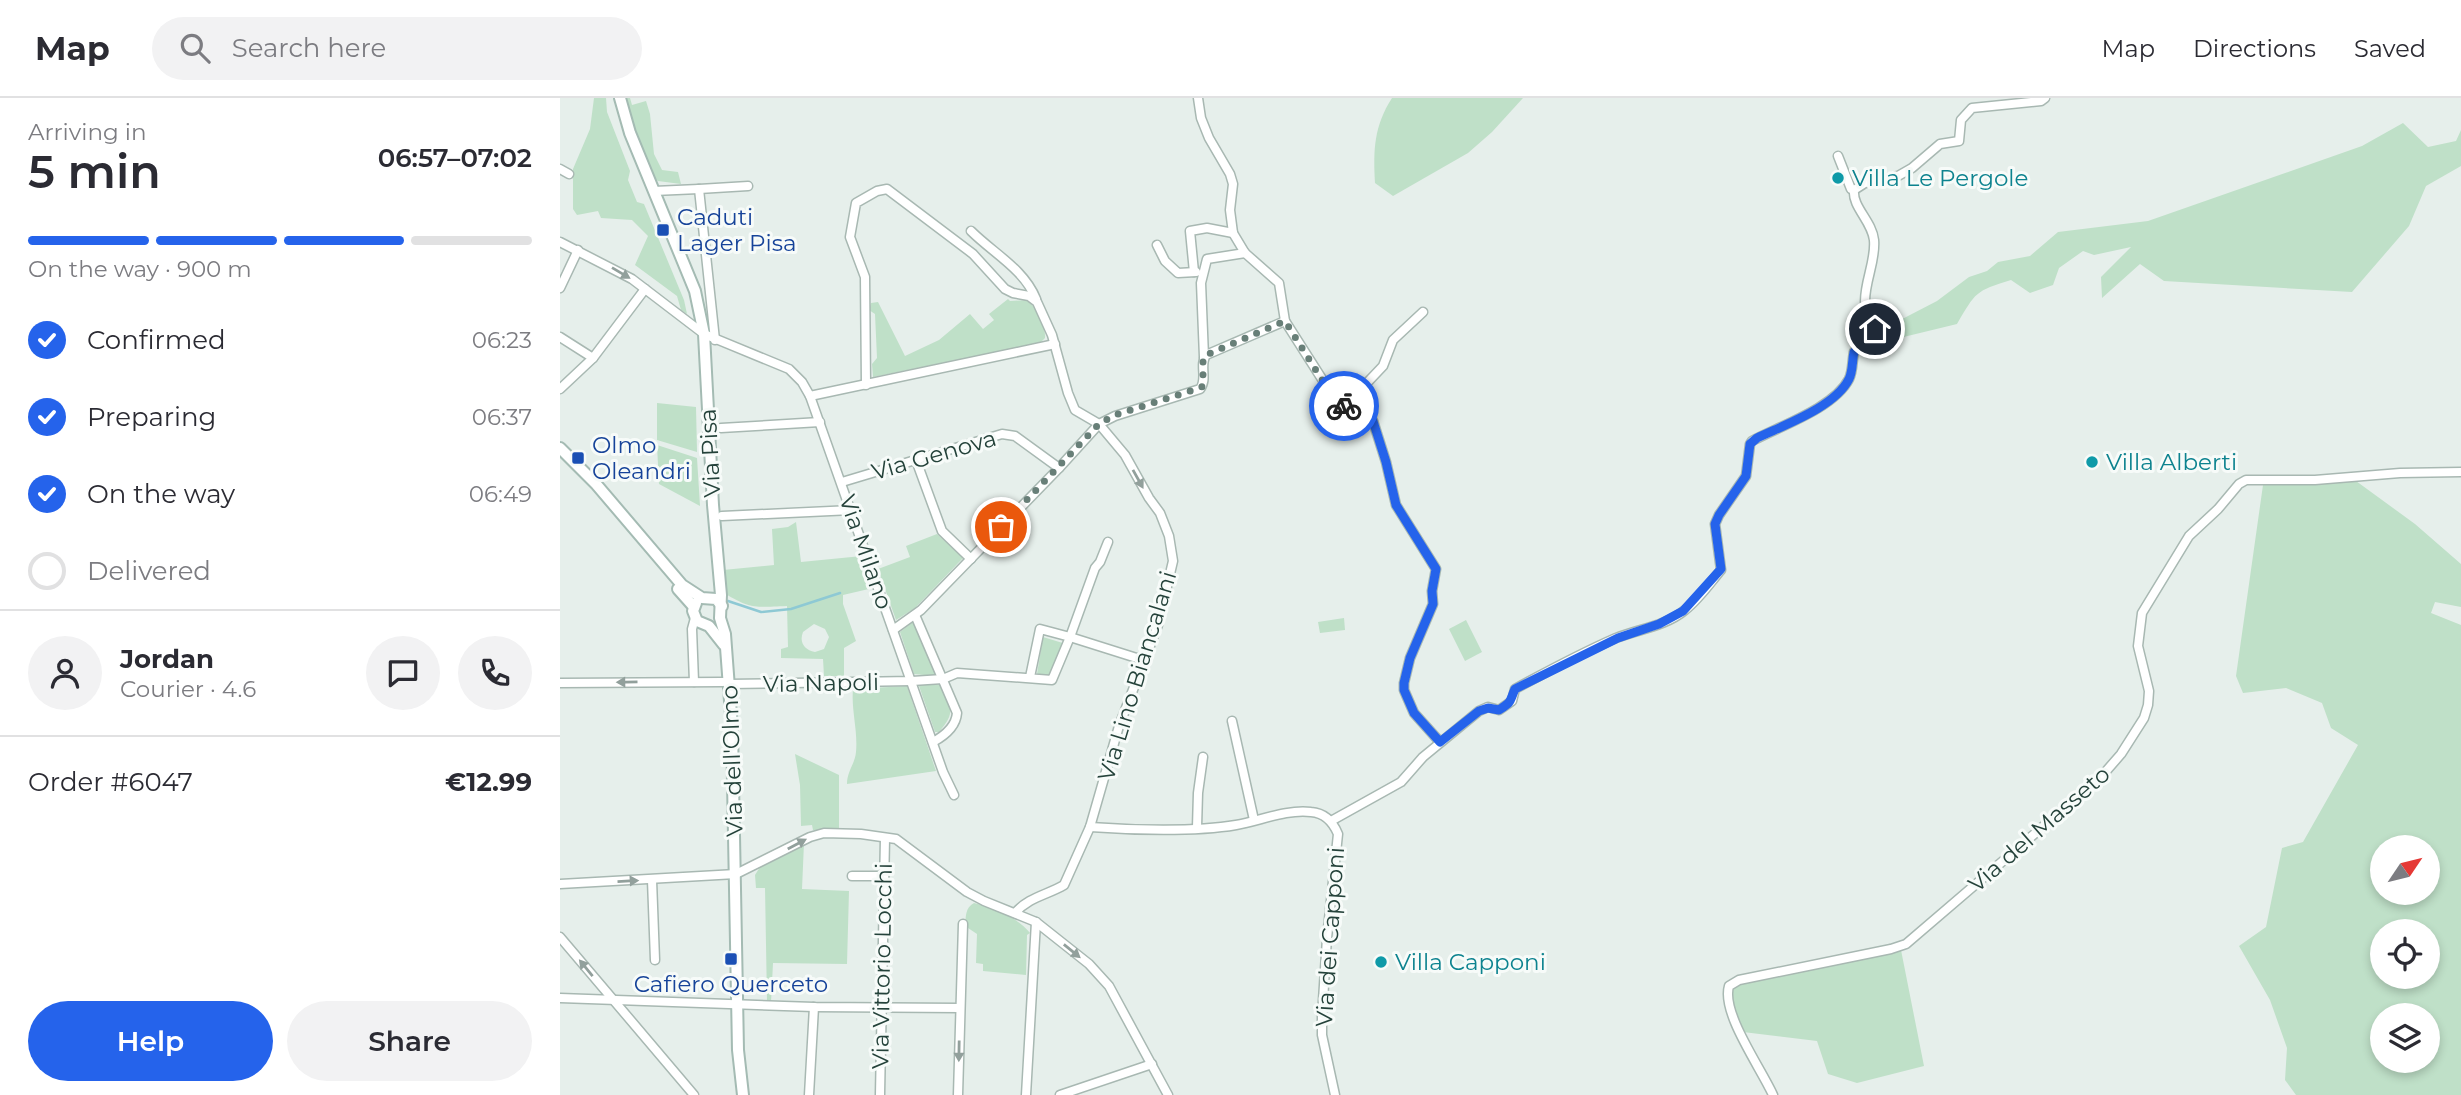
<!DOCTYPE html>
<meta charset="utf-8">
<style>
:root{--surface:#fff;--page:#f2f2f3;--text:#2b2b33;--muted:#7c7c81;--line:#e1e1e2;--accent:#2563eb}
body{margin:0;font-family:Montserrat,sans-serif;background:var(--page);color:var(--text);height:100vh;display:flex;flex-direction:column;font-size:26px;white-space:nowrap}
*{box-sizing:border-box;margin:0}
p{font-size:23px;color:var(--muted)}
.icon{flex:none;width:38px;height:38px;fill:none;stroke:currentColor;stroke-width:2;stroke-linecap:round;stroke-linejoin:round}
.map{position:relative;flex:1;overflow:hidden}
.drawer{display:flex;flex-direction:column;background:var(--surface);width:560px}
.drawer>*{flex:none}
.needle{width:46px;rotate:55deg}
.buttons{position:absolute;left:1810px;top:737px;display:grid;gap:14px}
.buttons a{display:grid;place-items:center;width:70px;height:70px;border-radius:50%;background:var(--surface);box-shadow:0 4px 10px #0003;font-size:35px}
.pin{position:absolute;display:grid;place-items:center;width:60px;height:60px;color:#fff;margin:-30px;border:4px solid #fff;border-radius:50%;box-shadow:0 2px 7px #0007}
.courier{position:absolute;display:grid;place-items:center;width:70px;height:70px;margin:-35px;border:5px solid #2563eb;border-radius:50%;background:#fff;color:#222;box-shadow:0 2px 9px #0007}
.overview em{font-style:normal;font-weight:600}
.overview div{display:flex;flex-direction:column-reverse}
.overview{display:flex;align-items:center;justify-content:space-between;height:119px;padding:0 28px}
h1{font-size:46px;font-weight:600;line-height:52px}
.bar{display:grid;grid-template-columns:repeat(4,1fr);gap:10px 7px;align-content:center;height:84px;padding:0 28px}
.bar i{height:9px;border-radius:5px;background:var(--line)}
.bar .current{background:var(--accent)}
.bar p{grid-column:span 4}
.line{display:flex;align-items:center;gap:18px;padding:0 28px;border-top:2px solid var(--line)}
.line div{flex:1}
.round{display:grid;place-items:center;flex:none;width:74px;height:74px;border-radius:37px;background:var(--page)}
ol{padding:0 28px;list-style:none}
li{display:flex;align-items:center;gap:21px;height:77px}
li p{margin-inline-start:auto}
li .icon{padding:7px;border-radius:50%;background:var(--accent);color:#fff;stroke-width:4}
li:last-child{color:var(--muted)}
li i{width:38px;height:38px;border:4px solid var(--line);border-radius:50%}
.cta{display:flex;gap:14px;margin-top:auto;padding:14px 28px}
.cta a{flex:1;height:80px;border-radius:42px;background:var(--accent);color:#fff;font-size:28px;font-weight:600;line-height:80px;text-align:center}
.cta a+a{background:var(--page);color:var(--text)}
header{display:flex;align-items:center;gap:42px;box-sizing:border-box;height:98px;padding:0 35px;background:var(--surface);border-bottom:2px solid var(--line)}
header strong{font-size:33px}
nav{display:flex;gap:38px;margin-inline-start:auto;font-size:24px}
.search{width:490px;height:63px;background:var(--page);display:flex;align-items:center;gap:18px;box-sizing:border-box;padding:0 24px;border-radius:38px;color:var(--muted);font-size:26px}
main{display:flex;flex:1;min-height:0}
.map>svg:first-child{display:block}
.green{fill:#bfe0c8;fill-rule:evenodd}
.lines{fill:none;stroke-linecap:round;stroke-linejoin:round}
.stream{stroke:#8ec9d4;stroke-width:2.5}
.street-casing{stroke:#a8b8b2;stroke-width:11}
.secondary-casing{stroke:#a4bbb3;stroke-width:14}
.street{stroke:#fff;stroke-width:8}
.secondary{stroke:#fff;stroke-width:10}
.oneway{fill:#92a09c}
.done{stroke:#687f78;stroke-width:7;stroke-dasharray:0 12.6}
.route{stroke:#2563eb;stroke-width:9}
.culture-dot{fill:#0f9aa8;stroke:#f7fbf9;stroke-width:2.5}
.transit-dot{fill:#1a4fb4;stroke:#f7fbf9;stroke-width:2.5}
.labels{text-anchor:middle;stroke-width:6;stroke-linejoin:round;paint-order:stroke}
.culture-label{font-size:23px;fill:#0d838f;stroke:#f7fbf9;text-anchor:start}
.transit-label{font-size:23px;fill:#164399;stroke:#f7fbf9;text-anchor:start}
.street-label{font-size:23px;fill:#24423a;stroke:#f7fbf9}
</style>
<header>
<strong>Map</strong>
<div class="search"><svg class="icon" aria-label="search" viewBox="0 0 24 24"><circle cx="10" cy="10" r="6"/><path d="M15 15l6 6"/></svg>Search here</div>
<nav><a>Map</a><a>Directions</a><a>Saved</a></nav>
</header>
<main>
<section class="drawer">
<div class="overview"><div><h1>5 min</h1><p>Arriving in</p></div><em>06:57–07:02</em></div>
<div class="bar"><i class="current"></i><i class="current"></i><i class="current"></i><i></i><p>On the way · 900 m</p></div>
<ol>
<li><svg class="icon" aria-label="check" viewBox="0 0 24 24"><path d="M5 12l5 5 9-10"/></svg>Confirmed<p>06:23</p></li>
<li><svg class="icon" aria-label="check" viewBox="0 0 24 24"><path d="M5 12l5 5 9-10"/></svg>Preparing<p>06:37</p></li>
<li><svg class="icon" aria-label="check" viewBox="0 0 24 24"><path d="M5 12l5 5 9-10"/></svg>On the way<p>06:49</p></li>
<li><i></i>Delivered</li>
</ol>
<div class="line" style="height:126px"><a class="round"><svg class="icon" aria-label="person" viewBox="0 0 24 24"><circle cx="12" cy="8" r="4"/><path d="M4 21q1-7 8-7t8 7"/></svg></a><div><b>Jordan</b><p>Courier · 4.6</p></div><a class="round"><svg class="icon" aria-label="chat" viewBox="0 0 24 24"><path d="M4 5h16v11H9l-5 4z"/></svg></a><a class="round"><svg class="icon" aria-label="phone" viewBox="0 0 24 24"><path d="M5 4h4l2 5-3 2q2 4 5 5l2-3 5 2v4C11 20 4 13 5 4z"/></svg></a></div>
<div class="line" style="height:91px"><div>Order #6047</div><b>€12.99</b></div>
<div class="cta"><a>Help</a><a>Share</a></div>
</section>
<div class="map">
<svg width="1901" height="997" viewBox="0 0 1901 997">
<rect width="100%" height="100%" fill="#e6efeb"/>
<g class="green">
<path d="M34,0H46L47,14L70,73L68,82L77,104L84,106L124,202L127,216L121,212L117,198L75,167L88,138L72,122L41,120L38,113L17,117L13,111V71L30,31Z"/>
<path d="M65,0H70L72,7L86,3L90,16L94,56L102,72L118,74L121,86L98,83L91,78Z"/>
<path d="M832,0H963L932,34L908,55L833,98L815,85C813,52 814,28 832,0Z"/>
<path d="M1843,25L1868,49L1896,43L1901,32V68L1866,88L1849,128L1792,194L1604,183L1580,166L1542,200L1541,179L1571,149L1534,157L1523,153L1499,170L1493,187L1470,195L1451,182C1415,193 1416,194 1397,226L1327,243L1321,232L1377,203L1409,179L1427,173L1438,164L1470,158L1498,134L1588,123L1802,48Z"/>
<path d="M448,201L450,203L466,202C477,209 486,227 485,240L480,245L313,279L312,266L317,260L315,216L309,212L311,205L318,204L345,258L379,242L410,216L423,231L434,222L429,216Z"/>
<path d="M97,305L136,309L137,354L97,342Z"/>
<path d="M97,347L137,360L140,408L99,386Z"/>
<path d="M1796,383L1855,426L1901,466V509L1875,504L1871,515L1901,527V997H1736L1725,982L1727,950L1710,902L1679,848L1706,829L1722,750L1743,744L1798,647L1771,630L1762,605L1726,590L1683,595L1676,578L1703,387ZM1822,749H1867V794H1822ZM1822,833H1867V878H1822ZM1822,917H1867V962H1822Z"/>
<path d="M236,424L241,464L302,458L313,490L283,497V506L296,543L284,550V578H264L263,561L221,560V551L228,549L227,508C196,509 192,512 164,495L163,472L214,467L212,431L228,429ZM254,526L265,531L269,539L264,551L255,554C244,552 239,544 243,534Z"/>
<path d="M377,436L403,460L355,510L336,522L318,471L350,459L346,448Z"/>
<path d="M784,520L785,532L760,535L758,524Z"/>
<path d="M906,522L922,554L905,563L889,531Z"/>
<path d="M353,524L376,576L374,578L354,576L340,534Z"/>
<path d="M483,539L506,546L491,580L477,576Z"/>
<path d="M361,586L381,587C390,612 397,613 379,634H375L359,588Z"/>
<path d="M347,588L376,673L287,686C287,673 295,666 296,654C298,632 291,612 293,591Z"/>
<path d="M235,656L279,677V732H253L252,727L241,728L240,687Z"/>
<path d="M244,745L242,791L289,793L287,866L213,865L211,904L207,903L205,790H196L195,777L200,769Z"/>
<path d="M414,805C434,810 457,819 470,835L467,837L466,877L423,873V866L416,865L417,836L405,828C406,818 405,810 414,805Z"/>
<path d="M1341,852L1364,968L1297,985L1268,976L1257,943L1183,934L1170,902L1171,892L1181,885Z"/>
</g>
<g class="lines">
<path class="stream" d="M168,503L201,514L231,511L280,495"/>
<defs>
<g id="street">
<path d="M638,0L641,20L649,40L670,76L673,86L670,112L673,135L685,155L719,185L725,223L776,303L813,323L826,364L836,407L876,471L872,493L873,506L850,560L844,585V592L854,615L880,644"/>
<path d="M1278,58L1291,91L1294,92"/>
<path d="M0,71L9,76"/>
<path d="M1294,92L1305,85L1338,78L1352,70L1380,46L1399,43L1401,22L1412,10L1481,3L1485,0"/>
<path d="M94,93L139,91"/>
<path d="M411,133C433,155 464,171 476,201"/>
<path d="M0,144L72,181L144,236L229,271L242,284L250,298L495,246"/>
<path d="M597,147L605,163L618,175L636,174"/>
<path d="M634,174L630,133L647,130L673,135"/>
<path d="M0,190L18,152"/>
<path d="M0,239L33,260"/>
<path d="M155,242L139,91L188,88"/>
<path d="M644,259L641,185L647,161L685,155"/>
<path d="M306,287L305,179L290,139L296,105L317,93L327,91L413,156L445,191L453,195L469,198L477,204L492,237L508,295L515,312L539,326L565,357L589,400L600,415L609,438L613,463L598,527L559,628L530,729L504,787C487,797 469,799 455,815"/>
<path d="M0,291L33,260L85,191"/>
<path d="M250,298L383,674L394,697"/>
<path d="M785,308L823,268L833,242L863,214"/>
<path d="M161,330L260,324"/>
<path d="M356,362L382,433L411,461"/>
<path d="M282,384L442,336L455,338L499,370"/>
<path d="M162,418L292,412"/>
<path d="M548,444L540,464L535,470L510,539L583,562"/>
<path d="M355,517L397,615C396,628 384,638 373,644"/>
<path d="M333,532L361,512L499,370L539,326L555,318L640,291C648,281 639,267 646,257L725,223"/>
<path d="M134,584L132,531L135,520"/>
<path d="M0,585L163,584"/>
<path d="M169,586L352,583L383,581L397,575L492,582L510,539L480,531L470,579"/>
<path d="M672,623L694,722"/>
<path d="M771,723L841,684L863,659L919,613L928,609L939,612L952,603L955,591C988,573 1022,555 1056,540C1079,531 1106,528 1125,512C1139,501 1150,485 1161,472L1155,426L1159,417L1186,378L1190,346L1192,343C1220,328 1274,310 1289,281C1293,273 1292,263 1294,254L1315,236L1316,232C1291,203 1317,172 1314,142C1312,123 1292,109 1294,92"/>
<path d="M530,729C571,732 636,734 676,727C700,723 726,711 751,714C765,715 773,724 778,736L767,840L762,918V937L775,997"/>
<path d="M637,729L638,695L643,659"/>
<path d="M292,778H323"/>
<path d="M92,782L95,862"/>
<path d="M0,786L176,776L250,739L264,735L301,736L336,741L407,794L424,803L476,824L529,866L549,888L608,997"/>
<path d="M0,839L134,997"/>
<path d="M0,900L254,909L400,910"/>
<path d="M249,997L254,909"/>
<path d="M320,997L325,740"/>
<path d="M398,997L403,826"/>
<path d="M466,997L476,824"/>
<path d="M500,997L592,966"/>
<path d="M1213,997C1201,970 1161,915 1169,888L1179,882L1331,851L1346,846L1541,679L1561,656L1584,620L1588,607L1589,593L1578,548L1582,515L1629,438L1658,411L1679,386L1686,382H1755L1840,375L1901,374"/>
</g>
<g id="secondary">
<path d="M60,0L70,35L135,193L144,236L153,407L161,497L160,520L165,536L172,630L178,952L183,997"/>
<path d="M0,350L36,386L122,487L142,500L156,501L162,508"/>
<path d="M118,491L134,509"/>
<path d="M136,505L133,513L137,523L149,528L164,547"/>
</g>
</defs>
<use href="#street" class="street-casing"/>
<use href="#secondary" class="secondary-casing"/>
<use href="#street" class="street"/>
<use href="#secondary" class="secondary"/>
</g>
<defs><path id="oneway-solid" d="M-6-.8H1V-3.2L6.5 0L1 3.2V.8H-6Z" transform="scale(1.75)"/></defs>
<g class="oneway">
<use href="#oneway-solid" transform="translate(61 175) rotate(31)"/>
<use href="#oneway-solid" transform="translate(578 381) rotate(61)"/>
<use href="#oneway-solid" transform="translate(67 584) rotate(179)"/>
<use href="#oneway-solid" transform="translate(237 746) rotate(-28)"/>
<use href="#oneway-solid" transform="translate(68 783) rotate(-3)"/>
<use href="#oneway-solid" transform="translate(512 853) rotate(39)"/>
<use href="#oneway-solid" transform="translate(26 870) rotate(-129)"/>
<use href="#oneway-solid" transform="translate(399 953) rotate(91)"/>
</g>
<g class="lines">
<path class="done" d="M441,429L539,326L555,317L640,290L643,288V262L646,257L725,223L764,285L776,303L784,308"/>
<path class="route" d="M784,308L813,323L826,364L836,407L876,471L872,493L873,506L850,560L844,585V592L854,615L880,644L919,613L928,610L939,612C953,603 949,604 955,591L1058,540L1099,526L1123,513L1161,471L1155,426L1159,417L1186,378L1190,346L1197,340C1224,327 1275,309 1289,281C1293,273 1292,263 1294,254L1314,238L1315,231"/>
</g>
<g class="culture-dot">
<circle cx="1278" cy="80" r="7"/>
<circle cx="1532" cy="364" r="7"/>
<circle cx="821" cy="864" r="7"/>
</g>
<g class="transit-dot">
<rect x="96" y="125" width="14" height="14" rx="3.5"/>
<rect x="11" y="353" width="14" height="14" rx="3.5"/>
<rect x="164" y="854" width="14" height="14" rx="3.5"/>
</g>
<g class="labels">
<g class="culture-label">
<text x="1292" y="88">Villa Le Pergole</text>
<text x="1546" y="372">Villa Alberti</text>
<text x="835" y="872">Villa Capponi</text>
</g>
<g class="transit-label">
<text x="117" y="127">Caduti<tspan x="117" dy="26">Lager Pisa</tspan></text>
<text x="32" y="355">Olmo<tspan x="32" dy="26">Oleandri</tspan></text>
<text x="171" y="894" text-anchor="middle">Cafiero Querceto</text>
</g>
<g class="street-label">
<text transform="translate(150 355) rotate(-93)" y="8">Via Pisa</text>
<text transform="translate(374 357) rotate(-16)" y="8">Via Genova</text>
<text transform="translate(306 454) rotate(71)" y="8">Via Milano</text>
<text transform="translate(577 578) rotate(-73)" y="8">Via Lino Biancalani</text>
<text transform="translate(261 585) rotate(-1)" y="8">Via Napoli</text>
<text transform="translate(172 663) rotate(-92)" y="8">Via dell'Olmo</text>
<text transform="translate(1479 731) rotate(-41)" y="8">Via del Masseto</text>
<text transform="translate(770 839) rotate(-86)" y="8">Via dei Capponi</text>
<text transform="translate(322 868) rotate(-89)" y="8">Via Vittorio Locchi</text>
</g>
</g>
</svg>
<div class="buttons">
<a><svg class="needle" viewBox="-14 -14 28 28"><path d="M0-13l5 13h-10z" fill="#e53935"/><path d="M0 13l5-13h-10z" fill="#7c7c81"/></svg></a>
<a><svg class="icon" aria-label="locate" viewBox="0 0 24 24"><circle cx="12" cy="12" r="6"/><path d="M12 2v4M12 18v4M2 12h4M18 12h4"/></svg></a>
<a><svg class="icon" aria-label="layers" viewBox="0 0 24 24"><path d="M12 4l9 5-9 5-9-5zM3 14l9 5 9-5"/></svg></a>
</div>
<div class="pin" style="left:441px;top:429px;background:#ea580c"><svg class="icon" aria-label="bag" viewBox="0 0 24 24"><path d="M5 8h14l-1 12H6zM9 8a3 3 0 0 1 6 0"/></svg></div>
<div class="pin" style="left:1315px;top:231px;background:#1f2937"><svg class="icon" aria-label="home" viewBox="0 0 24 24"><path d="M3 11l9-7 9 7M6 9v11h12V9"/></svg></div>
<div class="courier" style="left:784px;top:308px"><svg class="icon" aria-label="bike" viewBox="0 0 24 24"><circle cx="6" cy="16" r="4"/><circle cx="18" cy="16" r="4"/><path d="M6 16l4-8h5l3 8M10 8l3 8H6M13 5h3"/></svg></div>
</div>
</main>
